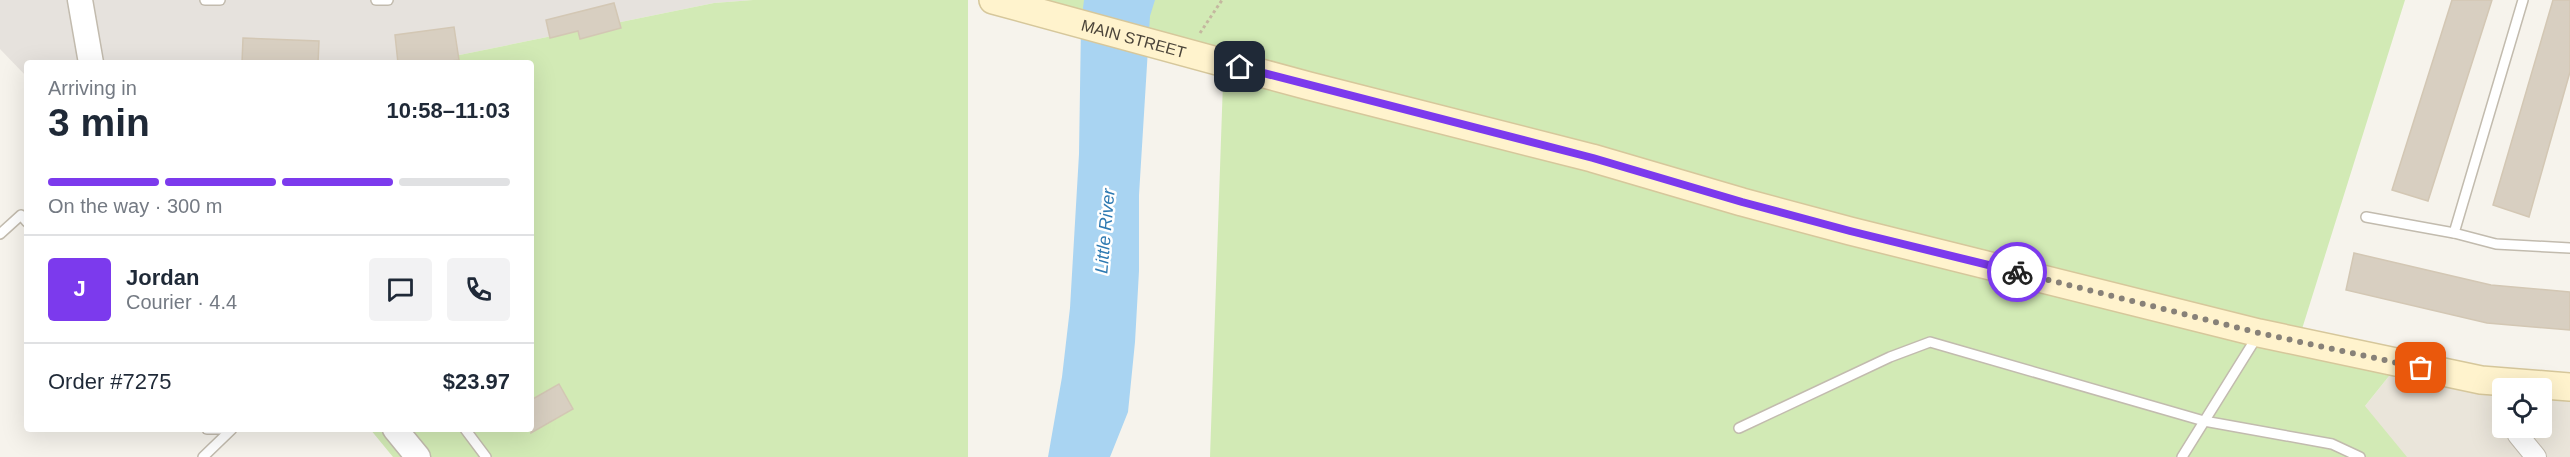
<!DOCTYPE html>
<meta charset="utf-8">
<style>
:root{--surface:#fff;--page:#f2f2f3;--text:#1f2937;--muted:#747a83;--line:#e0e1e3;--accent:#7c3aed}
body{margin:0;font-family:Helvetica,sans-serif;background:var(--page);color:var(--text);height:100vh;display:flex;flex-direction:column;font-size:22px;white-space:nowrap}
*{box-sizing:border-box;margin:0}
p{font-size:20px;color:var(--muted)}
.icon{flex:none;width:33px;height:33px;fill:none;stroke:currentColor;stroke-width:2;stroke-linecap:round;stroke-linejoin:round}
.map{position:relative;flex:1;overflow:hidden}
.panel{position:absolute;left:24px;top:60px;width:510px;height:372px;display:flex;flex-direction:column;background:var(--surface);border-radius:6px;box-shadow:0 6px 24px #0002}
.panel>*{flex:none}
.controls{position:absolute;left:2492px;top:378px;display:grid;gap:12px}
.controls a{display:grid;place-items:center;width:60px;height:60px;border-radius:6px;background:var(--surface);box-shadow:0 6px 24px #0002;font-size:30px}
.pin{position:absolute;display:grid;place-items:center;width:51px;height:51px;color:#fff;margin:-26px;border-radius:12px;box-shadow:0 3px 9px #0006}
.courier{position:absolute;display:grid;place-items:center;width:60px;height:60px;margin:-30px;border:4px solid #7c3aed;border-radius:50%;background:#fff;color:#222;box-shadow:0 2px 8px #0007}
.summary em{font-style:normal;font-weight:700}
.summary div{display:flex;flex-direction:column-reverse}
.summary{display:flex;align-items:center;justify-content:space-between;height:102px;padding:0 24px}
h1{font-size:39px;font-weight:700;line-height:45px}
.bar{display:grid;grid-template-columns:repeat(4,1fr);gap:9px 6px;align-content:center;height:72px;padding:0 24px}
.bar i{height:8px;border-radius:4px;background:var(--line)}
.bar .selected{background:var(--accent)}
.bar p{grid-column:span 4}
.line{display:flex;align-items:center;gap:15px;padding:0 24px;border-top:2px solid var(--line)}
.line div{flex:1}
.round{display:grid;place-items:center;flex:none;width:63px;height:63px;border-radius:6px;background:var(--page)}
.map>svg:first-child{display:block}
.residential{fill:#eae5da}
.industrial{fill:#e6e2dd}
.green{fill:#d2eab5}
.water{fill:#a9d4f2}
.building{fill:#d8cfc1;stroke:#d3c7b4;stroke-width:1.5}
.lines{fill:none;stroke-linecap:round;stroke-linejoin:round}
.service-casing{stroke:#c2bbae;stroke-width:12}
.minor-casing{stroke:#c2bbae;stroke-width:22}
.tertiary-casing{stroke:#c2bbae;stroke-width:27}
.secondary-casing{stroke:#d6c79b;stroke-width:30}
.path{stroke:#c4b79f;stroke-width:3;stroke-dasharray:3 3;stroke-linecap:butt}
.service{stroke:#fff;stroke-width:9}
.minor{stroke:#fff;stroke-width:20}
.tertiary{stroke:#fff;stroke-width:24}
.secondary{stroke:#fff3cd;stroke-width:27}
.done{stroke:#878178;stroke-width:6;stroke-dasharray:0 10.8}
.route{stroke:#7c3aed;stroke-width:8}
.labels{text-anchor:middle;stroke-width:5;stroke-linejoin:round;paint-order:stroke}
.street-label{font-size:16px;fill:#4b4439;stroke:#fff}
.water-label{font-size:18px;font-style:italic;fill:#2e7ab2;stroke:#fff}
</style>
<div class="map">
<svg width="2570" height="457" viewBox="0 0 2570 457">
<rect width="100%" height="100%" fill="#f6f3ec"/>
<path class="residential" d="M2393,371L2502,388V428H2541V391L2570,392V457H2362L2342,435Z"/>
<path class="industrial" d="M0,0H753L714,3L420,63H27V77L0,49Z"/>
<g class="green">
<path d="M753,0H968V457H393L370,429H531V63H420L714,3Z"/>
<path d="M1031,0H2405L2302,329L2393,371L2365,406L2407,457H1210L1224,53Z"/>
</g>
<path class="water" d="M1084,0H1155L1150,16L1139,195V271L1135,342L1128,412L1110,457H1048L1062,377L1070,308L1079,154L1081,24Z"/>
<g class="building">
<path d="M2452,0H2492L2428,201L2392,190Z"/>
<path d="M2553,0H2570V72L2529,217L2493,205Z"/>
<path d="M614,3L621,28L580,39L578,31L550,38L546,20Z"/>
<path d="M454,27L459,60L435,63H398L395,35Z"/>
<path d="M243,38L319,41L318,63H242Z"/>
<path d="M2354,253L2491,285L2570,292V330L2487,323L2346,290Z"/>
<path d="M559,384L573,409L531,433V400Z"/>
</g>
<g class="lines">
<defs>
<g id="service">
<path d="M205,0H220"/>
<path d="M376,0H388"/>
<path d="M2523,0L2454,233L2496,244L2570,248"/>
<path d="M2366,217L2454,233"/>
<path d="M0,234L21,215L27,222"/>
<path d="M1739,428L1890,357L1930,342L2204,421L2332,444L2360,457"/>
<path d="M207,429H225"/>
<path d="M465,429L486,457"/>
<path d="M203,457L232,429"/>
<path d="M2182,457L2258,335"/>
</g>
<path id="minor" d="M2519,428L2518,435L2536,457"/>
<g id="tertiary">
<path d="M80,0L91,63"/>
<path d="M395,429L418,457"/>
</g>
<g id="secondary">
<path id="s1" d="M993,0L1309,86L1592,158L1742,202L1850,231L2259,333L2481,380L2570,387"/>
</g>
</defs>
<use href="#service" class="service-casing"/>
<use href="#minor" class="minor-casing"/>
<use href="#tertiary" class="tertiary-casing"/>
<use href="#secondary" class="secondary-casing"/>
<path class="path" d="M1200,33L1222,0"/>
<use href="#service" class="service"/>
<use href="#minor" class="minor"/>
<use href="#tertiary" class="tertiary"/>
<use href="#secondary" class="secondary"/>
</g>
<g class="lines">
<path class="done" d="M2017,272L2259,333L2421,368"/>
<path class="route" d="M1240,67L1593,158L1742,202L1850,231L2017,272"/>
</g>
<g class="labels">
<g class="street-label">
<text dy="6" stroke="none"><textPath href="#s1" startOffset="146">MAIN STREET</textPath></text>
</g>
<g class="water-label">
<text transform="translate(1105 231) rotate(-85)" y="6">Little River</text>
</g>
</g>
</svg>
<div class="controls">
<a><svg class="icon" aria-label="locate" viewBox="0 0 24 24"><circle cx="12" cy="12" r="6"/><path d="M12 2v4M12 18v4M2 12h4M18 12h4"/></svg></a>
</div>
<div class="pin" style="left:2421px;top:368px;background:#ea580c"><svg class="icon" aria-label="bag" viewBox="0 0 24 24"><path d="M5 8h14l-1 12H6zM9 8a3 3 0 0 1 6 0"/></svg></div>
<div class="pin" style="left:1240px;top:67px;background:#1f2937"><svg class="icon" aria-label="home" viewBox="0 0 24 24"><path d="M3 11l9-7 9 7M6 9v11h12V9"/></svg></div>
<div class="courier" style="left:2017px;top:272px"><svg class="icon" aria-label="bike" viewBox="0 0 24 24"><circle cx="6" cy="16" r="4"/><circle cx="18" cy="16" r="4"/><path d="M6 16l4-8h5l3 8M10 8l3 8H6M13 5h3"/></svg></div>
<section class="panel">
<div class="summary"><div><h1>3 min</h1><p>Arriving in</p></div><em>10:58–11:03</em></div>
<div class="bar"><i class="selected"></i><i class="selected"></i><i class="selected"></i><i></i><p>On the way · 300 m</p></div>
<div class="line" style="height:108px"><b class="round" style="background:var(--accent);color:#fff">J</b><div><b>Jordan</b><p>Courier · 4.4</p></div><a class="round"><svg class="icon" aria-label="chat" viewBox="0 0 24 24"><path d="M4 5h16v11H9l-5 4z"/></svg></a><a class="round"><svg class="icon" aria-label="phone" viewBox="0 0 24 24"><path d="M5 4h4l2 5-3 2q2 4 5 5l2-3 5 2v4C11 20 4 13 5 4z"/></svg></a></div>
<div class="line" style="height:78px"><div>Order #7275</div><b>$23.97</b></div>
</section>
</div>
